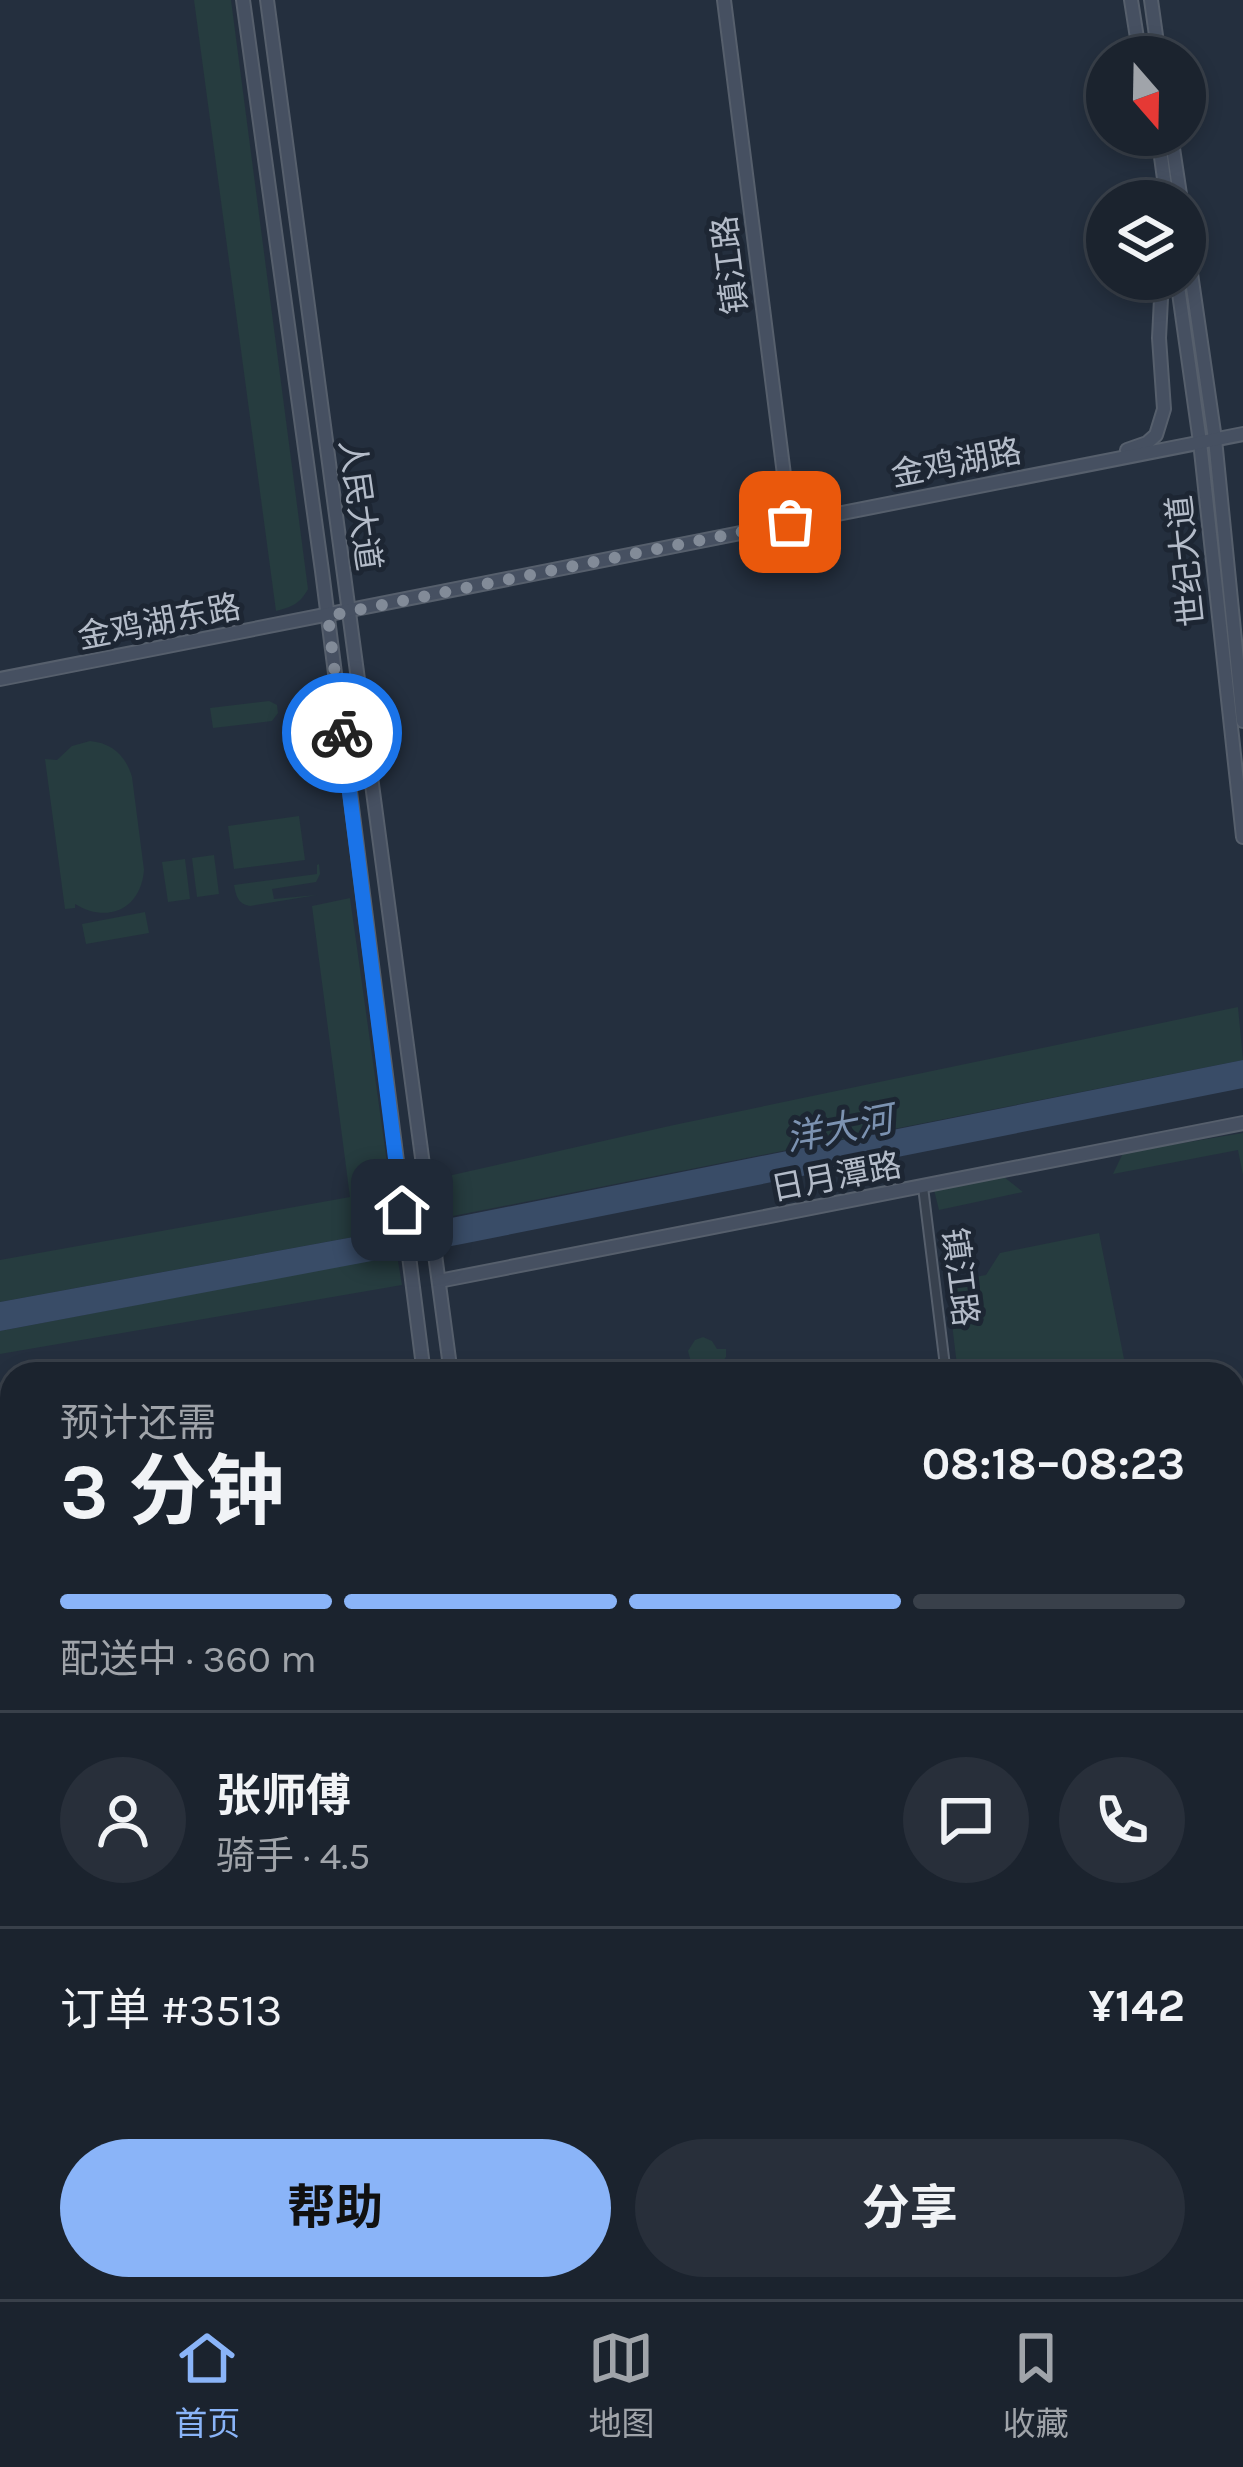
<!DOCTYPE html>
<html lang="zh">
<meta charset="utf-8">
<style>
:root{--surface:#1b232e;--page:#282f3a;--text:#f1f3f6;--muted:#a0a4aa;--line:#39404a;--accent:#8ab4f8}
body{margin:0;font-family:Karla,"Noto Sans SC",sans-serif;background:var(--page);color:var(--text);height:100vh;display:flex;flex-direction:column;font-size:45px;white-space:nowrap}
*{box-sizing:border-box;margin:0}
p{font-size:39px;color:var(--muted)}
.icon{flex:none;width:66px;height:66px;fill:none;stroke:currentColor;stroke-width:2;stroke-linecap:round;stroke-linejoin:round}
.map{position:relative;flex:1;overflow:hidden}
.sheet{position:absolute;left:0px;top:1362px;width:1245px;height:939px;display:flex;flex-direction:column;background:var(--surface);border-radius:36px 36px 0 0;box-shadow:0 6px 18px #0003,0 0 0 3px var(--line)}
.sheet>*{flex:none}
.needle{width:78px;rotate:160deg}
.fabs{position:absolute;left:1086px;top:36px;display:grid;gap:24px}
.fabs a{display:grid;place-items:center;width:120px;height:120px;border-radius:50%;background:var(--surface);box-shadow:0 6px 18px #0003,0 0 0 3px var(--line);font-size:60px}
.pin{position:absolute;display:grid;place-items:center;width:102px;height:102px;color:#fff;margin:-51px;border-radius:24px;box-shadow:0 6px 18px #0006}
.courier{position:absolute;display:grid;place-items:center;width:120px;height:120px;margin:-60px;border:9px solid #1a73e8;border-radius:50%;background:#fff;color:#222;box-shadow:0 3px 15px #0007}
.overview em{font-style:normal;font-weight:700}
.overview div{display:flex;flex-direction:column-reverse}
.overview{display:flex;align-items:center;justify-content:space-between;height:204px;padding:0 60px}
h1{font-size:78px;font-weight:700;line-height:90px}
.bar{display:grid;grid-template-columns:repeat(4,1fr);gap:18px 12px;align-content:center;height:144px;padding:0 60px}
.bar i{height:15px;border-radius:9px;background:var(--line)}
.bar .current{background:var(--accent)}
.bar p{grid-column:span 4}
.line{display:flex;align-items:center;gap:30px;padding:0 60px;border-top:3px solid var(--line)}
.line div{flex:1}
.round{display:grid;place-items:center;flex:none;width:126px;height:126px;border-radius:63px;background:var(--page)}
.primary-button{display:flex;gap:24px;margin-top:auto;padding:24px 60px}
.primary-button a{flex:1;height:138px;border-radius:72px;background:var(--accent);color:#111;font-size:48px;font-weight:700;line-height:138px;text-align:center}
.primary-button a+a{background:var(--page);color:var(--text)}
.dock{display:flex;justify-content:space-around;align-items:center;height:168px;border-top:3px solid var(--line);background:var(--surface);font-size:33px;color:var(--muted)}
.dock a{display:grid;justify-items:center;gap:6px}
.dock .current{color:var(--accent)}
.map>svg:first-child{display:block}
.green{fill:#263c3f}
.water{fill:#394c67}
.pier{fill:#242f3e}
.lines{fill:none;stroke-linecap:round;stroke-linejoin:round}
.stream{stroke:#394c67;stroke-width:3}
.street-casing{stroke:#565f6c;stroke-width:12}
.secondary-casing{stroke:#565f6c;stroke-width:16}
.primary-casing{stroke:#414a57;stroke-width:18}
.highway-casing{stroke:#434c59;stroke-width:20}
.street{stroke:#38414e;stroke-width:8}
.secondary{stroke:#465061;stroke-width:12}
.primary{stroke:#56606e;stroke-width:14}
.highway{stroke:#746855;stroke-width:15}
.done{stroke:#828b98;stroke-width:12;stroke-dasharray:0 21.6}
.route{stroke:#1a73e8;stroke-width:15}
.labels{text-anchor:middle;stroke-width:10;stroke-linejoin:round;paint-order:stroke}
.street-label{font-size:33px;fill:#b4bcc9;stroke:#1d2633}
.water-label{font-size:36px;font-style:italic;fill:#7c92b1;stroke:#1d2633}
</style>
<div class="map">
<svg width="1243" height="2299" viewBox="0 0 1243 2299">
<rect width="100%" height="100%" fill="#242f3e"/>
<g class="green">
<path d="M194,0H231L308,589C300,604 291,607 276,611Z"/>
<path d="M269,701L277,705L278,713L272,721L213,728L210,708Z"/>
<path d="M90,741C112,743 126,756 132,777L144,870C141,909 108,924 75,904V908L65,909L45,759L57,760L72,746Z"/>
<path d="M299,816L305,860L234,869L228,826Z"/>
<path d="M214,855L219,894L197,897L192,858Z"/>
<path d="M185,859L190,899L168,902L162,862Z"/>
<path d="M319,864L320,874L316,882L272,889L274,899L317,895L250,906C238,904 236,896 234,885L317,874V865Z"/>
<path d="M350,898L396,1227L386,1231L0,1302V1260L350,1197L312,906Z"/>
<path d="M145,912L149,933L86,944L82,924Z"/>
<path d="M1238,1007L1243,1060L453,1216L448,1176L674,1125Z"/>
<path d="M1243,1133V1175L1238,1150L1113,1174L1123,1153Z"/>
<path d="M1004,1177L1023,1192L939,1210L934,1190Z"/>
<path d="M1099,1233L1127,1374H958L947,1282L986,1275L1000,1253Z"/>
<path d="M397,1255L402,1285L0,1354V1331Z"/>
<path d="M703,1337L712,1341L717,1349H726V1357L718,1367L720,1374H688L695,1373L697,1369L691,1362L688,1351L695,1340Z"/>
<path d="M1243,1586V2016L1233,2017V1589Z"/>
<path d="M1243,2031V2145L1233,2146V2032Z"/>
<path d="M78,2289H443L403,2299H111Z"/>
<path d="M888,2289H1037L988,2299H890Z"/>
</g>
<g class="water">
<path d="M1243,1060V1088L462,1244L0,1331V1302L386,1231Z"/>
<path d="M0,2268L12,2270V2289H78L111,2299H0Z"/>
</g>
<path class="pier" d="M444,1215L450,1250L391,1260L386,1225Z"/>
<g class="lines">
<g class="stream">
<path d="M1233,2110L1243,2108"/>
<path d="M428,2299L464,2289"/>
</g>
<defs>
<g id="street">
<path d="M923,1187L946,1374"/>
<path d="M1233,1574L1243,1572"/>
<path d="M1224,2289L1225,2299"/>
</g>
<g id="secondary">
<path d="M243,0L322,571L424,1374"/>
<path d="M267,0L451,1374"/>
<path d="M724,0L790,522"/>
<path d="M1131,0L1140,57"/>
<path d="M1151,0L1159,57"/>
<path d="M1158,135L1167,201"/>
<path d="M1171,135L1181,201"/>
<path d="M1185,232L1215,439L1243,721"/>
<path d="M1177,279L1200,442L1243,837"/>
<path d="M1127,450L1147,443L1156,435L1164,409L1159,338L1162,279"/>
<path d="M0,679L1243,434"/>
<path d="M439,1281L1243,1123"/>
<path d="M0,1845L12,1843"/>
<path d="M1233,2024L1243,2022"/>
<path d="M0,2212L12,2210"/>
<path d="M571,2289L573,2299"/>
</g>
<g id="primary">
<path d="M532,2299L563,2289"/>
<path d="M730,2299L766,2289"/>
</g>
<g id="highway">
<path d="M1233,2135L1243,2134"/>
<path d="M1233,2152L1243,2151"/>
<path d="M1233,2174L1243,2172"/>
<path d="M1233,2187L1243,2184"/>
<path d="M609,2299L645,2289"/>
<path d="M681,2299L718,2289"/>
</g>
</defs>
<use href="#street" class="street-casing"/>
<use href="#secondary" class="secondary-casing"/>
<use href="#primary" class="primary-casing"/>
<use href="#highway" class="highway-casing"/>
<use href="#street" class="street"/>
<use href="#secondary" class="secondary"/>
<use href="#primary" class="primary"/>
<use href="#highway" class="highway"/>
</g>
<g class="lines">
<path class="done" d="M342,733L328,616L790,522"/>
<path class="route" d="M342,733L402,1210"/>
</g>
<g class="labels">
<g class="street-label">
<text transform="translate(729 265) rotate(-97)" y="12">镇江路</text>
<text transform="translate(956 462) rotate(-11)" y="12">金鸡湖路</text>
<text transform="translate(361 505) rotate(82)" y="12">人民大道</text>
<text transform="translate(1185 561) rotate(-96)" y="12">世纪大道</text>
<text transform="translate(159 621) rotate(-11)" y="12">金鸡湖东路</text>
<text transform="translate(836 1176) rotate(-11)" y="12">日月潭路</text>
<text transform="translate(961 1277) rotate(83)" y="12">镇江路</text>
</g>
<g class="water-label">
<text transform="translate(839 1128) rotate(-11)" y="13">洋大河</text>
</g>
</g>
</svg>
<div class="fabs">
<a><svg class="needle" viewBox="-14 -14 28 28"><path d="M0-13l5 13h-10z" fill="#e53935"/><path d="M0 13l5-13h-10z" fill="#a0a4aa"/></svg></a>
<a><svg class="icon" aria-label="layers" viewBox="0 0 24 24"><path d="M12 4l9 5-9 5-9-5zM3 14l9 5 9-5"/></svg></a>
</div>
<div class="pin" style="left:790px;top:522px;background:#ea580c"><svg class="icon" aria-label="bag" viewBox="0 0 24 24"><path d="M5 8h14l-1 12H6zM9 8a3 3 0 0 1 6 0"/></svg></div>
<div class="pin" style="left:402px;top:1210px;background:#1f2937"><svg class="icon" aria-label="home" viewBox="0 0 24 24"><path d="M3 11l9-7 9 7M6 9v11h12V9"/></svg></div>
<div class="courier" style="left:342px;top:733px"><svg class="icon" aria-label="bike" viewBox="0 0 24 24"><circle cx="6" cy="16" r="4"/><circle cx="18" cy="16" r="4"/><path d="M6 16l4-8h5l3 8M10 8l3 8H6M13 5h3"/></svg></div>
<section class="sheet">
<div class="overview"><div><h1>3 分钟</h1><p>预计还需</p></div><em>08:18–08:23</em></div>
<div class="bar"><i class="current"></i><i class="current"></i><i class="current"></i><i></i><p>配送中 · 360 m</p></div>
<div class="line" style="height:216px"><a class="round"><svg class="icon" aria-label="person" viewBox="0 0 24 24"><circle cx="12" cy="8" r="4"/><path d="M4 21q1-7 8-7t8 7"/></svg></a><div><b>张师傅</b><p>骑手 · 4.5</p></div><a class="round"><svg class="icon" aria-label="chat" viewBox="0 0 24 24"><path d="M4 5h16v11H9l-5 4z"/></svg></a><a class="round"><svg class="icon" aria-label="phone" viewBox="0 0 24 24"><path d="M5 4h4l2 5-3 2q2 4 5 5l2-3 5 2v4C11 20 4 13 5 4z"/></svg></a></div>
<div class="line" style="height:156px"><div>订单 #3513</div><b>¥142</b></div>
<div class="primary-button"><a>帮助</a><a>分享</a></div>
</section>
</div>
<nav class="dock">
<a class="current"><svg class="icon" aria-label="home" viewBox="0 0 24 24"><path d="M3 11l9-7 9 7M6 9v11h12V9"/></svg>首页</a>
<a><svg class="icon" aria-label="map" viewBox="0 0 24 24"><path d="M3 6l6-2 6 2 6-2v14l-6 2-6-2-6 2zM9 4v14M15 6v14"/></svg>地图</a>
<a><svg class="icon" aria-label="saved" viewBox="0 0 24 24"><path d="M7 4h10v16l-5-4-5 4z"/></svg>收藏</a>
</nav>
